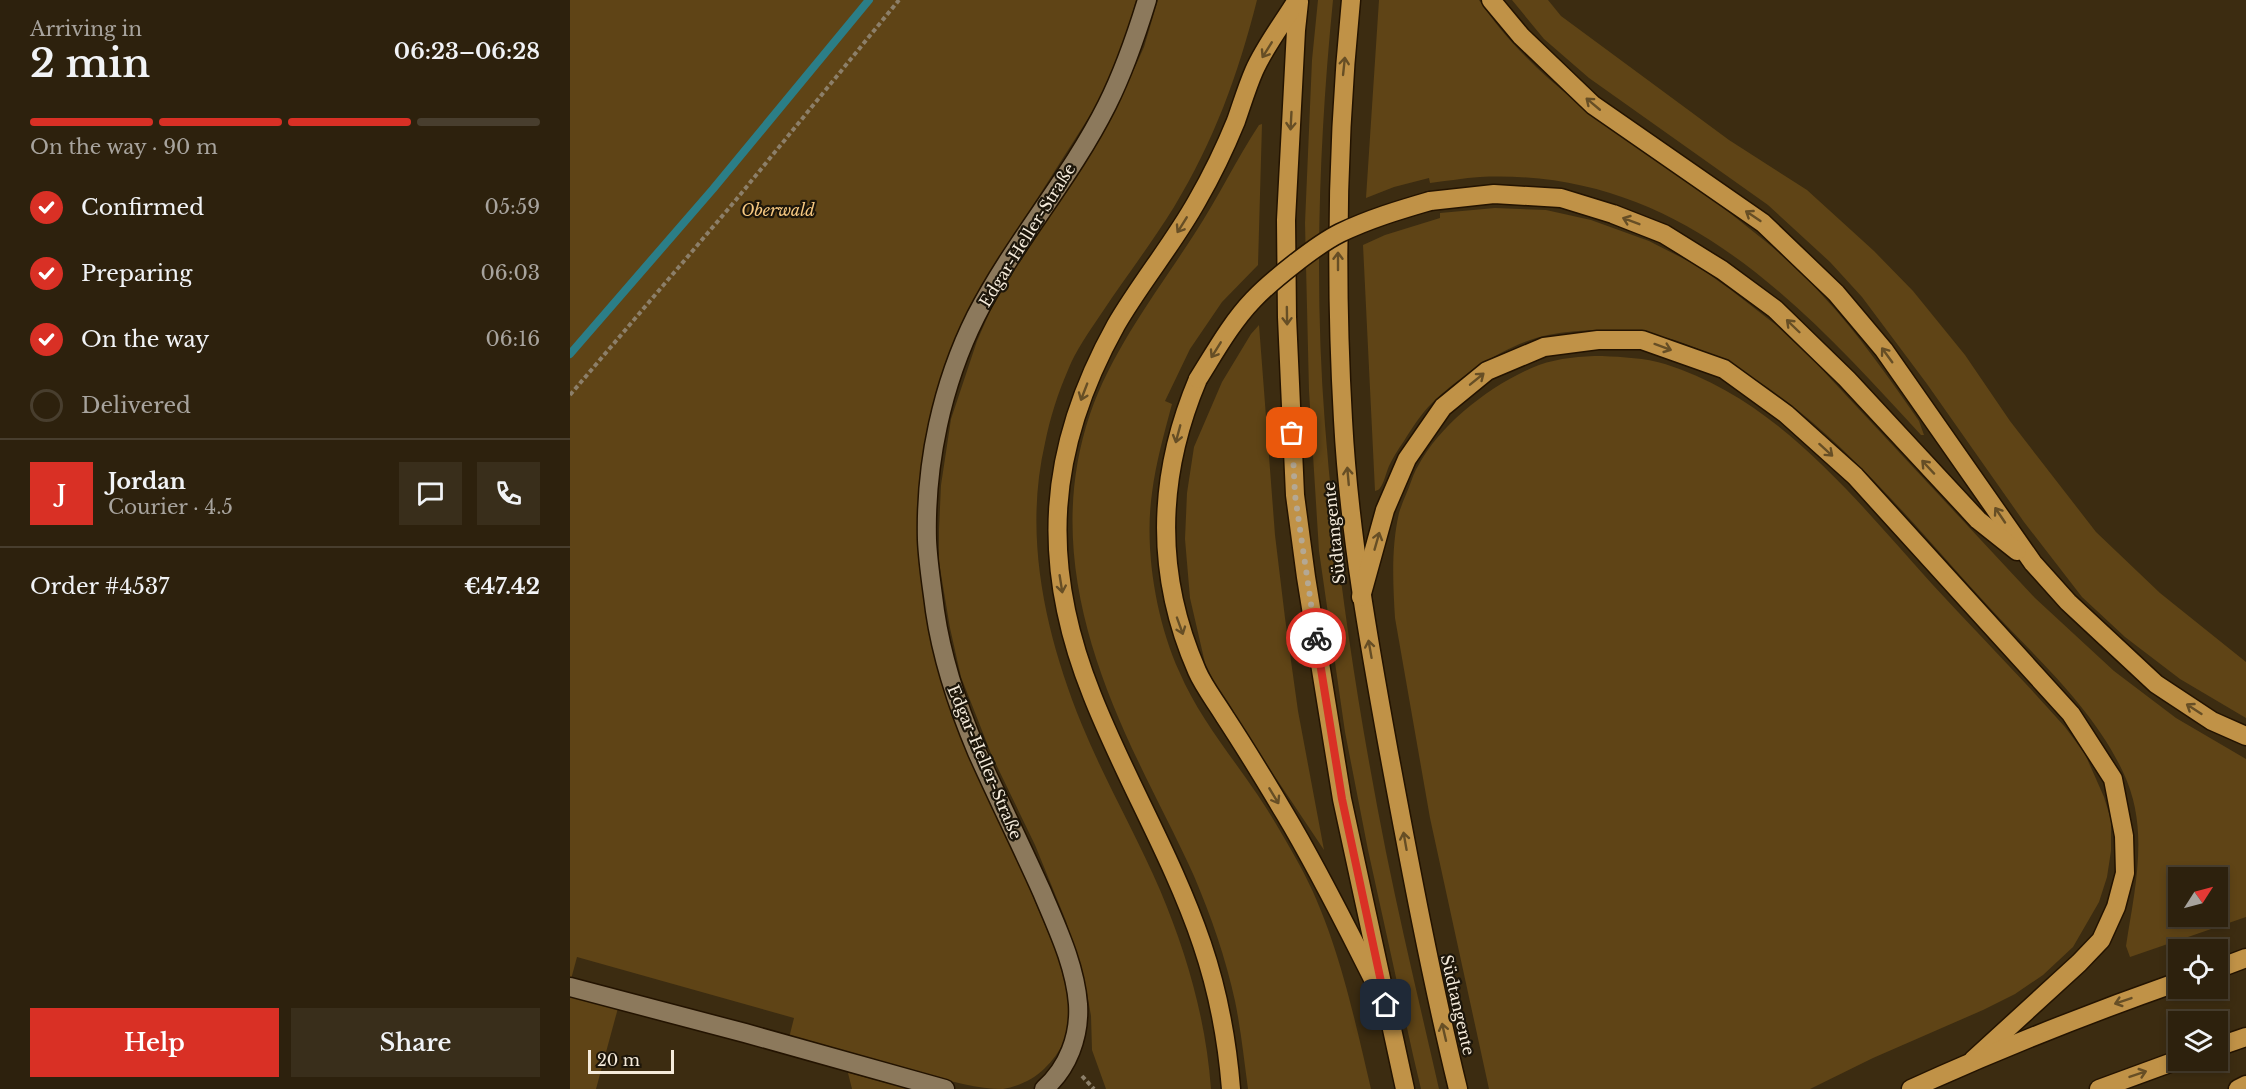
<!DOCTYPE html>
<meta charset="utf-8">
<style>
:root{--surface:#2d210d;--page:#392e1b;--text:#f1f3f6;--muted:#a7a39d;--line:#483e2e;--accent:#d93025}
body{margin:0;font-family:"Libre Baskerville",serif;background:var(--page);color:var(--text);height:100vh;display:flex;flex-direction:column;font-size:22px;white-space:nowrap}
*{box-sizing:border-box;margin:0}
p{font-size:20px;color:var(--muted)}
.icon{flex:none;width:33px;height:33px;fill:none;stroke:currentColor;stroke-width:2;stroke-linecap:round;stroke-linejoin:round}
.map{position:relative;flex:1;overflow:hidden}
.side{display:flex;flex-direction:column;background:var(--surface);width:570px}
.side>*{flex:none}
.needle{width:39px;rotate:54deg}
.buttons{position:absolute;left:1598px;top:867px;display:grid;gap:12px}
.buttons a{display:grid;place-items:center;width:60px;height:60px;border-radius:0px;background:var(--surface);box-shadow:0 3px 9px #0003,0 0 0 2px var(--line);font-size:30px}
.scale{position:absolute;left:18px;bottom:15px;width:86px;box-sizing:border-box;padding-left:6px;border:3px solid #f5ebdb;border-top:0;font-size:16px;line-height:21px;white-space:nowrap;color:#f5ebdb;-webkit-text-stroke:4px #1d160a;paint-order:stroke}
.pin{position:absolute;display:grid;place-items:center;width:51px;height:51px;color:#fff;margin:-26px;border-radius:12px;box-shadow:0 3px 9px #0006}
.courier{position:absolute;display:grid;place-items:center;width:60px;height:60px;margin:-30px;border:4px solid #d93025;border-radius:50%;background:#fff;color:#222;box-shadow:0 2px 8px #0007}
.headline em{font-style:normal;font-weight:600}
.headline div{display:flex;flex-direction:column-reverse}
.headline{display:flex;align-items:center;justify-content:space-between;height:102px;padding:0 30px}
h1{font-size:39px;font-weight:600;line-height:45px}
.bar{display:grid;grid-template-columns:repeat(4,1fr);gap:9px 6px;align-content:center;height:72px;padding:0 30px}
.bar i{height:8px;border-radius:4px;background:var(--line)}
.bar .current{background:var(--accent)}
.bar p{grid-column:span 4}
.line{display:flex;align-items:center;gap:15px;padding:0 30px;border-top:2px solid var(--line)}
.line div{flex:1}
.round{display:grid;place-items:center;flex:none;width:63px;height:63px;border-radius:0px;background:var(--page)}
ol{padding:0 30px;list-style:none}
li{display:flex;align-items:center;gap:18px;height:66px}
li p{margin-inline-start:auto}
li .icon{padding:6px;border-radius:50%;background:var(--accent);color:#fff;stroke-width:4}
li:last-child{color:var(--muted)}
li i{width:33px;height:33px;border:3px solid var(--line);border-radius:50%}
.cta{display:flex;gap:12px;margin-top:auto;padding:12px 30px}
.cta a{flex:1;height:69px;border-radius:0px;background:var(--accent);color:#fff;font-size:24px;font-weight:600;line-height:69px;text-align:center}
.cta a+a{background:var(--page);color:var(--text)}
main{display:flex;flex:1;min-height:0}
.map>svg:first-child{display:block}
.green{fill:#5f4416;fill-rule:evenodd}
.lines{fill:none;stroke-linecap:round;stroke-linejoin:round}
.stream{stroke:#2b7e87;stroke-width:8}
.minor-casing{stroke:#231300;stroke-width:21}
.highway-casing{stroke:#231300;stroke-width:21}
.path{stroke:#8c7f69;stroke-width:4;stroke-dasharray:4.5 3;stroke-linecap:butt}
.minor{stroke:#8c795c;stroke-width:18}
.highway{stroke:#c09247;stroke-width:18}
.highway-bridge-casing{stroke:#231300;stroke-width:21;stroke-linecap:butt}
.highway-bridge{stroke:#c09247;stroke-width:18}
.oneway{stroke:#664e25}
.done{stroke:#b4a894;stroke-width:6;stroke-dasharray:0 10.8}
.route{stroke:#d93025;stroke-width:8}
.labels{text-anchor:middle;stroke-width:4.5;stroke-linejoin:round;paint-order:stroke}
.park-label{font-size:16px;font-style:italic;fill:#f6c881;stroke:#1d160a}
.street-label{font-size:16px;fill:#f5ebdb;stroke:#1d160a}
</style>
<main>
<section class="side">
<div class="headline"><div><h1>2 min</h1><p>Arriving in</p></div><em>06:23–06:28</em></div>
<div class="bar"><i class="current"></i><i class="current"></i><i class="current"></i><i></i><p>On the way · 90 m</p></div>
<ol>
<li><svg class="icon" aria-label="check" viewBox="0 0 24 24"><path d="M5 12l5 5 9-10"/></svg>Confirmed<p>05:59</p></li>
<li><svg class="icon" aria-label="check" viewBox="0 0 24 24"><path d="M5 12l5 5 9-10"/></svg>Preparing<p>06:03</p></li>
<li><svg class="icon" aria-label="check" viewBox="0 0 24 24"><path d="M5 12l5 5 9-10"/></svg>On the way<p>06:16</p></li>
<li><i></i>Delivered</li>
</ol>
<div class="line" style="height:108px"><b class="round" style="background:var(--accent);color:#fff">J</b><div><b>Jordan</b><p>Courier · 4.5</p></div><a class="round"><svg class="icon" aria-label="chat" viewBox="0 0 24 24"><path d="M4 5h16v11H9l-5 4z"/></svg></a><a class="round"><svg class="icon" aria-label="phone" viewBox="0 0 24 24"><path d="M5 4h4l2 5-3 2q2 4 5 5l2-3 5 2v4C11 20 4 13 5 4z"/></svg></a></div>
<div class="line" style="height:78px"><div>Order #4537</div><b>€47.42</b></div>
<div class="cta"><a>Help</a><a>Share</a></div>
</section>
<div class="map">
<svg width="1676" height="1089" viewBox="0 0 1676 1089">
<rect width="100%" height="100%" fill="#3c2c11"/>
<g class="green">
<path d="M0,0H566L554,44L526,106L409,290L392,326L350,508L391,727L487,954C499,998 511,1034 474,1069C464,1079 447,1087 433,1089C408,1089 380,1081 356,1075C310,1063 264,1051 219,1038L224,1018L7,957L0,983Z"/>
<path d="M588,0H687C668,75 644,141 604,207C581,244 555,278 531,314C519,332 506,350 498,370C488,393 480,418 475,443C453,538 476,636 512,725C535,781 566,834 590,890C617,954 636,1020 641,1089H536L522,1050L521,1016L517,993L511,968L496,921L465,845L422,756L391,677L380,628L369,562V529L371,485L381,419L407,341L425,300L443,269L505,178L547,107L574,47Z"/>
<path d="M748,0H763C749,141 744,284 755,425C766,568 788,711 816,852C832,931 851,1010 869,1089H851L843,1055L798,850L775,732L749,551L739,391L735,223L742,60Z"/>
<path d="M809,0H909C976,100 1084,151 1175,225C1202,246 1229,269 1252,295C1288,333 1319,378 1349,421L1354,435H1351C1229,302 1108,168 910,177C894,178 877,181 860,183L859,178L824,187L796,198Z"/>
<path d="M942,0H978L991,16L1159,140L1237,190L1304,251L1343,291L1395,355L1440,421L1526,532L1590,593L1676,662V718L1610,679L1555,637L1512,597L1454,522L1357,384L1292,297L1260,262L1198,205L1019,78L974,39Z"/>
<path d="M692,124L688,265L652,302L620,349L595,401L602,404C594,434 586,462 582,493C574,549 586,620 609,671C628,716 660,754 687,794C702,816 716,841 729,864C767,933 783,1013 801,1089H678C674,1060 671,1030 665,1001C656,959 641,916 624,876C607,838 587,801 569,763C516,653 479,535 520,414C543,348 587,292 625,233C648,198 666,160 689,125Z"/>
<path d="M925,208L976,210L1021,220L1079,241L1126,265L1161,290L1206,325L1246,363L1465,598L1544,671L1606,718L1676,759V917L1560,957L1556,946C1565,887 1580,828 1553,772C1523,708 1466,658 1419,607C1333,514 1235,386 1113,343C1072,328 1021,327 978,335C938,343 891,375 862,403C851,414 842,428 834,441C828,449 823,458 819,466C816,473 814,483 810,488C809,490 807,490 805,491L793,245L815,235L870,218V213ZM1608,878H1647V916H1608Z"/>
<path d="M689,325L705,535L715,618L728,711L754,850L663,714L643,680L635,663L620,598L615,539L617,493L624,447L652,382L681,334Z"/>
<path d="M1032,356C1053,357 1075,358 1095,364C1208,399 1286,500 1362,584C1406,632 1452,678 1495,727L1515,754L1534,797L1541,820V851L1537,877L1529,902L1503,947L1473,975L1445,994L1413,1010L1303,1058L1240,1089H919L860,818L825,618C823,584 821,548 829,513C831,506 834,499 837,492C841,483 843,474 848,466C871,423 923,383 969,365C989,358 1011,356 1032,356Z"/>
<path d="M0,995L48,1008L26,1089H0Z"/>
<path d="M278,1073H279L339,1089H282Z"/>
</g>
<g class="lines">
<path class="stream" d="M0,354L143,189L299,0"/>
<defs>
<g id="minor">
<path d="M0,987L175,1033L375,1089"/>
<path d="M474,1089C498,1068 510,1036 508,1004C505,965 487,928 472,892C451,845 428,799 407,752C388,707 372,659 365,611C362,587 358,563 357,540C355,464 372,384 406,316C444,242 500,179 537,105C554,71 566,36 577,0"/>
</g>
<g id="highway">
<path d="M781,0C767,139 765,280 773,420C779,532 799,643 819,753C840,866 861,978 888,1089"/>
<path d="M921,0L951,36L1023,105L1193,223L1266,293L1314,350L1463,563L1498,602L1586,684L1642,721L1676,736"/>
<path d="M729,2L726,30L716,220L717,317L725,495L736,577L772,799L835,1089"/>
<path d="M860,201L924,194L991,198L1043,214L1094,234L1152,270L1205,309L1277,379L1408,520L1447,551"/>
<path d="M628,379C587,476 584,573 627,671C634,687 646,702 655,717C676,749 696,782 715,814C748,869 776,926 805,983"/>
<path d="M791,597L815,510L837,459L873,407L917,371L974,347L1028,340H1072L1154,369L1216,414L1285,476L1501,714L1543,779L1554,836L1555,873L1546,907L1531,940L1509,963L1403,1060"/>
<path d="M1647,969L1676,958"/>
<path d="M1647,1047L1676,1037"/>
<path d="M661,1089C657,1039 648,991 632,944C603,858 555,779 522,695C469,563 477,449 546,325C571,282 603,244 627,201C642,175 655,148 666,121C672,104 677,87 684,71C695,46 713,23 727,0"/>
<path d="M1341,1089C1429,1049 1517,1014 1608,982"/>
<path d="M1529,1089L1608,1060"/>
<path d="M1668,1089L1676,1085"/>
</g>
</defs>
<use href="#minor" class="minor-casing"/>
<use href="#highway" class="highway-casing"/>
<g class="path">
<path d="M0,395L165,201L329,0"/>
<path d="M512,1076L524,1089"/>
</g>
<use href="#minor" class="minor"/>
<use href="#highway" class="highway"/>
<defs>
<path id="highway-bridge" d="M628,379C645,352 661,323 683,300C701,281 746,245 770,233C799,219 829,210 860,201"/>
</defs>
<use href="#highway-bridge" class="highway-bridge-casing"/>
<use href="#highway-bridge" class="highway-bridge"/>
</g>
<defs><path id="oneway-shaft" d="M-6 0H5M1.5-3L5.5 0L1.5 3" fill="none" stroke-width="1.6" stroke-linecap="round" stroke-linejoin="round" transform="scale(1.5)"/></defs>
<g class="oneway">
<use href="#oneway-shaft" transform="translate(697 50) rotate(122)"/>
<use href="#oneway-shaft" transform="translate(774 66) rotate(-84)"/>
<use href="#oneway-shaft" transform="translate(1023 104) rotate(-140)"/>
<use href="#oneway-shaft" transform="translate(721 121) rotate(93)"/>
<use href="#oneway-shaft" transform="translate(1183 216) rotate(-146)"/>
<use href="#oneway-shaft" transform="translate(1061 221) rotate(-159)"/>
<use href="#oneway-shaft" transform="translate(612 225) rotate(122)"/>
<use href="#oneway-shaft" transform="translate(768 261) rotate(-90)"/>
<use href="#oneway-shaft" transform="translate(717 316) rotate(89)"/>
<use href="#oneway-shaft" transform="translate(1223 326) rotate(-136)"/>
<use href="#oneway-shaft" transform="translate(1093 347) rotate(20)"/>
<use href="#oneway-shaft" transform="translate(646 350) rotate(122)"/>
<use href="#oneway-shaft" transform="translate(1317 355) rotate(-126)"/>
<use href="#oneway-shaft" transform="translate(907 379) rotate(-39)"/>
<use href="#oneway-shaft" transform="translate(514 392) rotate(111)"/>
<use href="#oneway-shaft" transform="translate(608 434) rotate(105)"/>
<use href="#oneway-shaft" transform="translate(1256 450) rotate(42)"/>
<use href="#oneway-shaft" transform="translate(1358 467) rotate(-133)"/>
<use href="#oneway-shaft" transform="translate(778 476) rotate(-95)"/>
<use href="#oneway-shaft" transform="translate(1430 515) rotate(-124)"/>
<use href="#oneway-shaft" transform="translate(807 541) rotate(-74)"/>
<use href="#oneway-shaft" transform="translate(491 584) rotate(81)"/>
<use href="#oneway-shaft" transform="translate(610 626) rotate(70)"/>
<use href="#oneway-shaft" transform="translate(800 649) rotate(-100)"/>
<use href="#oneway-shaft" transform="translate(1624 709) rotate(-147)"/>
<use href="#oneway-shaft" transform="translate(704 796) rotate(59)"/>
<use href="#oneway-shaft" transform="translate(835 841) rotate(-100)"/>
<use href="#oneway-shaft" transform="translate(1553 1001) rotate(161)"/>
<use href="#oneway-shaft" transform="translate(874 1032) rotate(-103)"/>
<use href="#oneway-shaft" transform="translate(1568 1074) rotate(-19)"/>
</g>
<g class="lines">
<path class="done" d="M722,433L725,495L746,638"/>
<path class="route" d="M746,638L772,799L816,1005"/>
</g>
<g class="labels">
<g class="park-label">
<text x="208" y="216">Oberwald</text>
</g>
<g class="street-label">
<text transform="translate(457 235) rotate(-58)" y="6">Edgar-Heller-Straße</text>
<text transform="translate(764 533) rotate(-96)" y="6">Südtangente</text>
<text transform="translate(415 762) rotate(67)" y="6">Edgar-Heller-Straße</text>
<text transform="translate(888 1005) rotate(77)" y="6">Südtangente</text>
</g>
</g>
</svg>
<div class="buttons">
<a><svg class="needle" viewBox="-14 -14 28 28"><path d="M0-13l5 13h-10z" fill="#e53935"/><path d="M0 13l5-13h-10z" fill="#a7a39d"/></svg></a>
<a><svg class="icon" aria-label="locate" viewBox="0 0 24 24"><circle cx="12" cy="12" r="6"/><path d="M12 2v4M12 18v4M2 12h4M18 12h4"/></svg></a>
<a><svg class="icon" aria-label="layers" viewBox="0 0 24 24"><path d="M12 4l9 5-9 5-9-5zM3 14l9 5 9-5"/></svg></a>
</div>
<div class="scale">20 m</div>
<div class="pin" style="left:722px;top:433px;background:#ea580c"><svg class="icon" aria-label="bag" viewBox="0 0 24 24"><path d="M5 8h14l-1 12H6zM9 8a3 3 0 0 1 6 0"/></svg></div>
<div class="pin" style="left:816px;top:1005px;background:#1f2937"><svg class="icon" aria-label="home" viewBox="0 0 24 24"><path d="M3 11l9-7 9 7M6 9v11h12V9"/></svg></div>
<div class="courier" style="left:746px;top:638px"><svg class="icon" aria-label="bike" viewBox="0 0 24 24"><circle cx="6" cy="16" r="4"/><circle cx="18" cy="16" r="4"/><path d="M6 16l4-8h5l3 8M10 8l3 8H6M13 5h3"/></svg></div>
</div>
</main>
